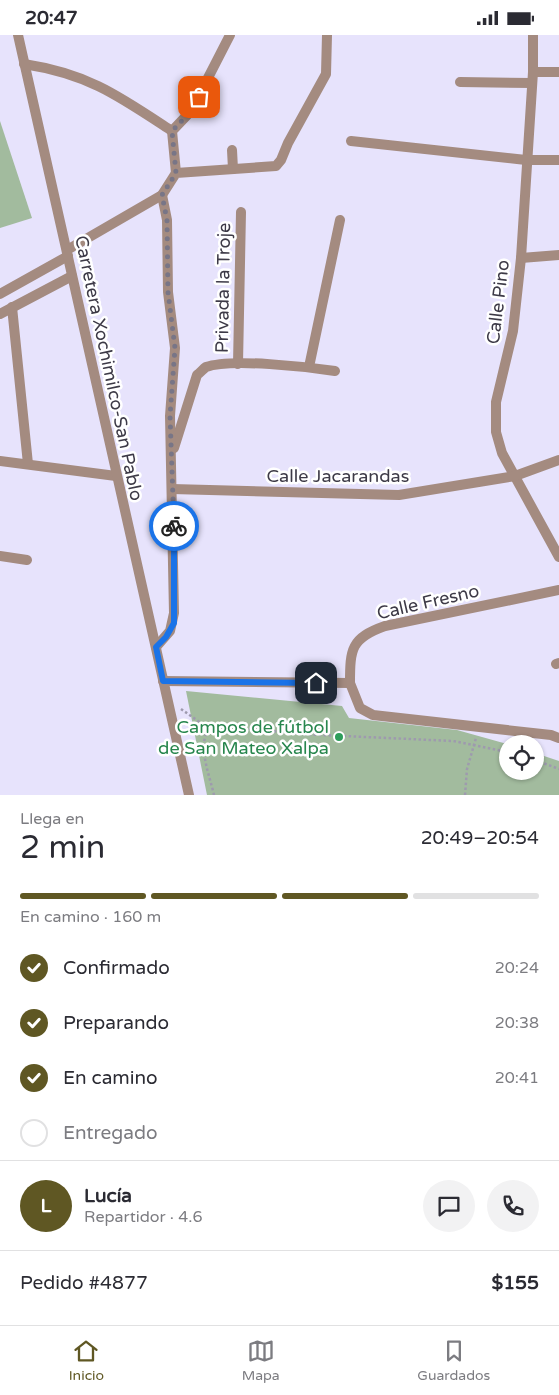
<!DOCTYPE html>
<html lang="es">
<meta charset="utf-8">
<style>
:root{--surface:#fff;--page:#f2f2f3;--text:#2b2b33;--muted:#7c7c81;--line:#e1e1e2;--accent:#5f5723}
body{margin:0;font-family:"Varela Round",sans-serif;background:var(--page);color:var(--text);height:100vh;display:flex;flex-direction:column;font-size:19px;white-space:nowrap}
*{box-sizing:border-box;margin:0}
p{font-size:16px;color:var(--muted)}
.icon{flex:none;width:28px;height:28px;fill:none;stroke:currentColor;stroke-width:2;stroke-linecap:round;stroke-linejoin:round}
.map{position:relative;height:760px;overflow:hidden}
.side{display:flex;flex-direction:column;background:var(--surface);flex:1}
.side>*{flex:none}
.tools{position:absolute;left:499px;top:700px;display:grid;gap:10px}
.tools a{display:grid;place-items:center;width:45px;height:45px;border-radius:50%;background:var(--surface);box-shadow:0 1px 4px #0004;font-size:25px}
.pin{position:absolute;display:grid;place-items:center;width:42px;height:42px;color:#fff;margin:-21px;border-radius:10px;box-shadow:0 2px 8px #0006}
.courier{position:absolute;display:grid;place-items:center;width:50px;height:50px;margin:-25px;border:4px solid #1a73e8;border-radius:50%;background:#fff;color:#222;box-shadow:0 1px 6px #0007}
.headline em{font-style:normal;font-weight:600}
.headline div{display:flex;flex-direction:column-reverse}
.headline{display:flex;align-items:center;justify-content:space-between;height:85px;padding:0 20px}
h1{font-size:32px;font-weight:600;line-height:38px}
.bar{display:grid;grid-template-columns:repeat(4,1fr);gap:8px 5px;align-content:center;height:60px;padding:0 20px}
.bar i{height:6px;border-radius:4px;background:var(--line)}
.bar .current{background:var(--accent)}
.bar p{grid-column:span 4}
.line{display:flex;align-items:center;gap:12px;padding:0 20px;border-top:1px solid var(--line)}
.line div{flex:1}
.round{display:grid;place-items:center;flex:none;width:52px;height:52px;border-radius:26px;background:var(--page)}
ol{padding:0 20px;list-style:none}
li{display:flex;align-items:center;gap:15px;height:55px}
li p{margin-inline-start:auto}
li .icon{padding:5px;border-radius:50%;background:var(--accent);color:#fff;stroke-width:4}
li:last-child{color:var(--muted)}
li i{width:28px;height:28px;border:2px solid var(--line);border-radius:50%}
.status{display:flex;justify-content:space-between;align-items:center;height:35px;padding:0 25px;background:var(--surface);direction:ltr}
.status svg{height:14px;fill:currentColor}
.tabs{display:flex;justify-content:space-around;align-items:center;height:70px;border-top:1px solid var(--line);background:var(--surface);font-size:14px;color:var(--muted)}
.tabs a{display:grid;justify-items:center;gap:2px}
.tabs .current{color:var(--accent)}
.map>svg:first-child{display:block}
.green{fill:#a2bb9e}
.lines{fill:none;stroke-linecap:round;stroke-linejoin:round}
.path{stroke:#9e9aae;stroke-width:2.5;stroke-dasharray:2.5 2.5;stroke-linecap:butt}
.minor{stroke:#a48b80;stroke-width:10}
.tertiary{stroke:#a48b80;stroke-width:10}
.done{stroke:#787586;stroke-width:5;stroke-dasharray:0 9}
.route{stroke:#1a73e8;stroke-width:6}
.leisure-dot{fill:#2e9e5b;stroke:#fff;stroke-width:2}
.labels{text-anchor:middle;stroke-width:5;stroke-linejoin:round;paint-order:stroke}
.street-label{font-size:18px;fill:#3d3a47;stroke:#fff}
.leisure-label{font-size:18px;fill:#27864d;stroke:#fff;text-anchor:end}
</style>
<div class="status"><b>20:47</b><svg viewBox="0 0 49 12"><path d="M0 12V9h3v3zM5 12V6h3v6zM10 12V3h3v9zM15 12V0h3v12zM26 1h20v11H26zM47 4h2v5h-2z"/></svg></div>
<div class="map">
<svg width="559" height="760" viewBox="0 0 559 760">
<rect width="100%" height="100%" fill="#e7e3fc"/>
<g class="green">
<path d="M0,86L32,183L0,193Z"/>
<path d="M186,656L342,671L349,683L457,695L507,709L508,736H535V718L559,726V760H207Z"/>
</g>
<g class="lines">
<g class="path">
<path d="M181,674L208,693"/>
<path d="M535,725L559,734"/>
<path d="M214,760C210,741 194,704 213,690L300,699L453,706L508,717"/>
<path d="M465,760L467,734L476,703"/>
</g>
<g class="minor">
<path d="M533,0V37L521,223L513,296L496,367V397L502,418L559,522"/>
<path d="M24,29C89,39 119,61 172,96"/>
<path d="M533,37H559"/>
<path d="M460,47L532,48"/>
<path d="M351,106L526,125H559"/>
<path d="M232,115L233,134"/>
<path d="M176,138L172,96L191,76L230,0"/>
<path d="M67,215L162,160L176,138L276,131L281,125L288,108L326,39L327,0"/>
<path d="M521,223L559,220"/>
<path d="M0,259L68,221"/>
<path d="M12,272L28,429"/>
<path d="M0,279L72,241"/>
<path d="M238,329L241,177"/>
<path d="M309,332L340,185"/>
<path d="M174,413L197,340C200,338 203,334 206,332C231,323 308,332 335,336"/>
<path d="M0,426L116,441"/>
<path d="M172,454L399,460L515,441L559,425"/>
<path d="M0,521L27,525"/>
<path d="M156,612L170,596L174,578L170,381L175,313L168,257L167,185L162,160"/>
<path d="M556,629L559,628"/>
<path d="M163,646L350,648C350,614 351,603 385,591L559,555"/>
<path d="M350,648L360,673L373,680L551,700L559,703"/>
</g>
<path class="tertiary" d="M18,0L189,760"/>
</g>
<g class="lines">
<path class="done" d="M174,491L170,381L175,313L168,257L167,185L162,160L176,138L172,96L191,76L199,62"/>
<path class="route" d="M174,491V588L166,602L156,612L163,646L316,648"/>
</g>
<circle class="leisure-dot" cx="339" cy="702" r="5"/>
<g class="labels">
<g class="street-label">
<text transform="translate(223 253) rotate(-89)" y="6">Privada la Troje</text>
<text transform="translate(498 267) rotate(-83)" y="6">Calle Pino</text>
<text transform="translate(109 333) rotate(78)" y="6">Carretera Xochimilco-San Pablo</text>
<text x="338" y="447">Calle Jacarandas</text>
<text transform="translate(428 567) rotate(-13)" y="6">Calle Fresno</text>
</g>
<g class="leisure-label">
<text x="329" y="698">Campos de fútbol<tspan x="329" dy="21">de San Mateo Xalpa</tspan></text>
</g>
</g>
</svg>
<div class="tools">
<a><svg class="icon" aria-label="locate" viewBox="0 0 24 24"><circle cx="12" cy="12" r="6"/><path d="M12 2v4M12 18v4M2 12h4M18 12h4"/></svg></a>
</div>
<div class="pin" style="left:199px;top:62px;background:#ea580c"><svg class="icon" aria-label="bag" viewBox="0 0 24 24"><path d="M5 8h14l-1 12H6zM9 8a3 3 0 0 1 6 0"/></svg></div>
<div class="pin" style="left:316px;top:648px;background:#1f2937"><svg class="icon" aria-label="home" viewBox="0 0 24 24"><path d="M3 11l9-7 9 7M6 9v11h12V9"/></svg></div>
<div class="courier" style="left:174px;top:491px"><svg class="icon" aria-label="bike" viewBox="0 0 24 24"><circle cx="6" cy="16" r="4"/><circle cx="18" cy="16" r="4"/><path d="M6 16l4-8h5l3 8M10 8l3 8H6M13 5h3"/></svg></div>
</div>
<section class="side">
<div class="headline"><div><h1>2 min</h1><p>Llega en</p></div><em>20:49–20:54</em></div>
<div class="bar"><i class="current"></i><i class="current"></i><i class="current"></i><i></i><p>En camino · 160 m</p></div>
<ol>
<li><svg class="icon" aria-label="check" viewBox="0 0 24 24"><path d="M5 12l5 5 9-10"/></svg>Confirmado<p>20:24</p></li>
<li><svg class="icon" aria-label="check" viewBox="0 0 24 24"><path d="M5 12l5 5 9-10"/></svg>Preparando<p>20:38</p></li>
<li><svg class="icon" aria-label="check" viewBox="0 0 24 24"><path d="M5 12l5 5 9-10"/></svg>En camino<p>20:41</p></li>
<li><i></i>Entregado</li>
</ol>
<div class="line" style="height:90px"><b class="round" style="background:var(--accent);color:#fff">L</b><div><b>Lucía</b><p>Repartidor · 4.6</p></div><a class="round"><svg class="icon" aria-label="chat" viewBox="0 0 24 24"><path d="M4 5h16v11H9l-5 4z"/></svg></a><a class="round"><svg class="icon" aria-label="phone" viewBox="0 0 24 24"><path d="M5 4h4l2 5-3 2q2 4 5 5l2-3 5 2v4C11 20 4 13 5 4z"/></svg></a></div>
<div class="line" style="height:65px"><div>Pedido #4877</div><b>$155</b></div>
</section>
<nav class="tabs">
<a class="current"><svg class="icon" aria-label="home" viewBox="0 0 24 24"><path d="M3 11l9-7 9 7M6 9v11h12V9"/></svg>Inicio</a>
<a><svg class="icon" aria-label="map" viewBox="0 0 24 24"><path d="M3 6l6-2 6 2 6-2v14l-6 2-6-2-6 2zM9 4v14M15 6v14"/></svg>Mapa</a>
<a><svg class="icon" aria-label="saved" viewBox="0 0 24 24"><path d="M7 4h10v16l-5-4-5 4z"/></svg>Guardados</a>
</nav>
